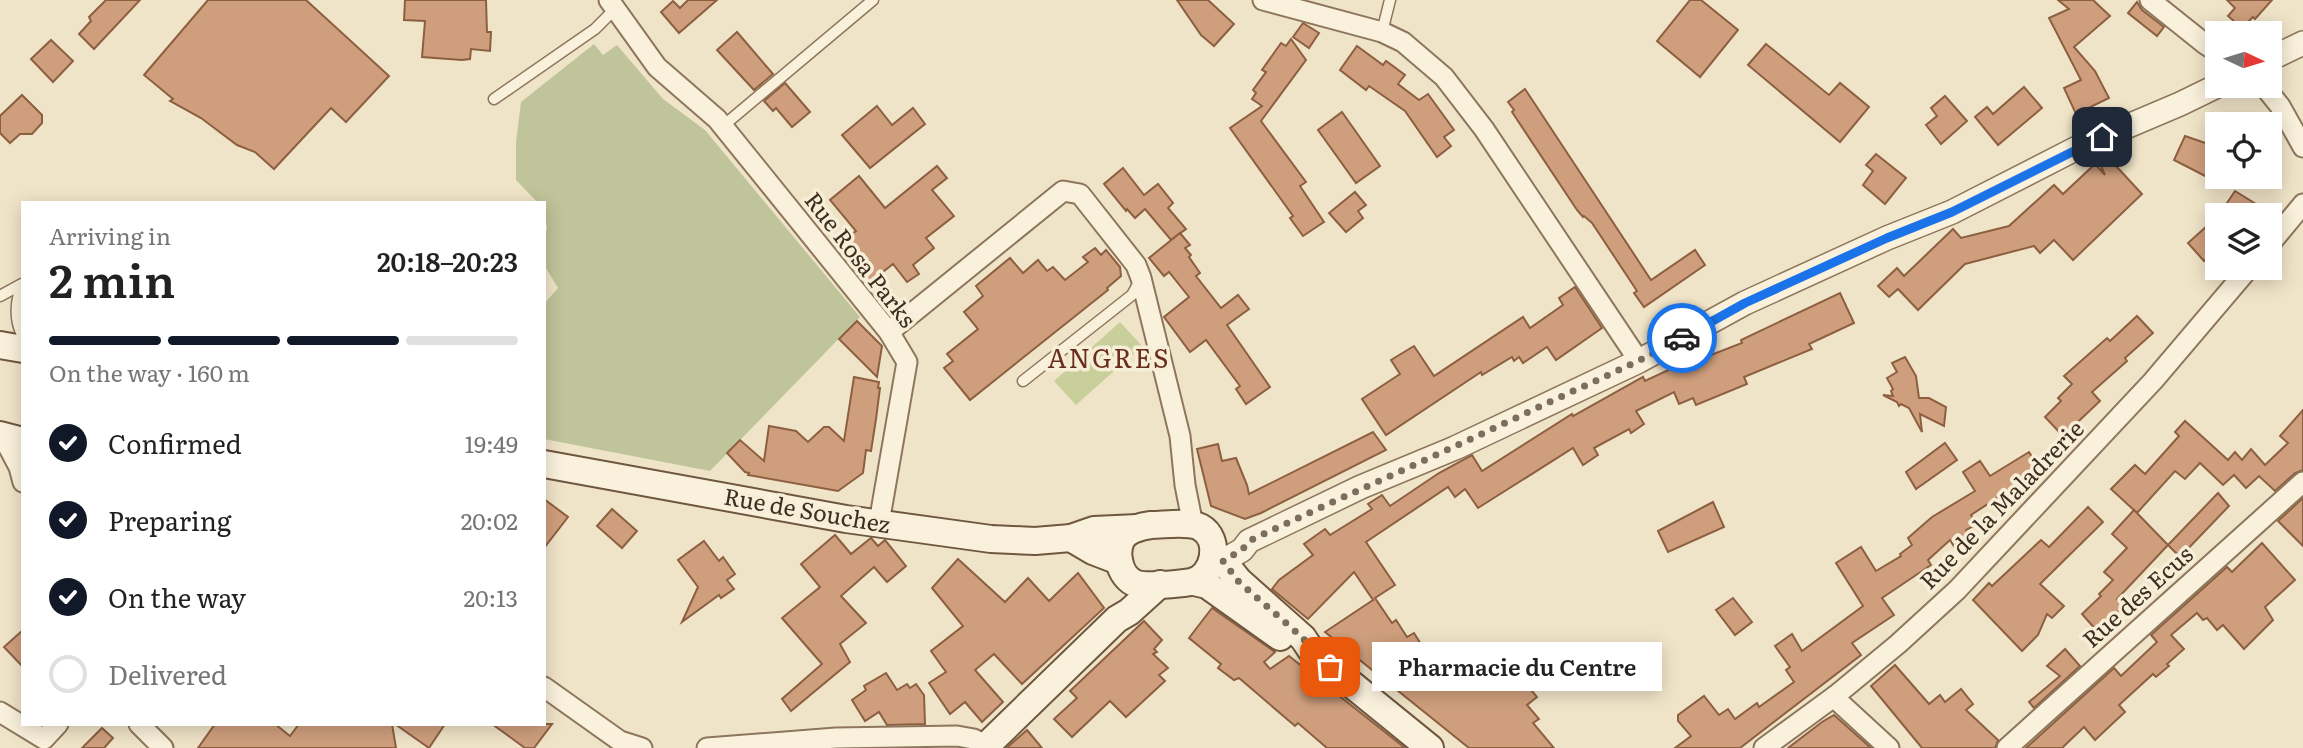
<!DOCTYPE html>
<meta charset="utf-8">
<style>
:root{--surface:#fff;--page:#f6f6f6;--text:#222;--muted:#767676;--line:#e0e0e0;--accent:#111827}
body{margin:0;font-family:Literata,serif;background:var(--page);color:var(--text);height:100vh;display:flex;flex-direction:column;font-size:26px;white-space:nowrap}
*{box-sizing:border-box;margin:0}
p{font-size:23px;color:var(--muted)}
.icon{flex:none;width:38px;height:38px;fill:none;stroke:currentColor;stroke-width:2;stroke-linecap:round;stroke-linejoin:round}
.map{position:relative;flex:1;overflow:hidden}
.drawer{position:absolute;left:21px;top:201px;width:525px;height:525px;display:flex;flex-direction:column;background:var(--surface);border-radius:0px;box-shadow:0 4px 18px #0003}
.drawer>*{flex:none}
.needle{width:46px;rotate:94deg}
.fabs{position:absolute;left:2205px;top:21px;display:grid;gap:14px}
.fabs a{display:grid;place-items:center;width:77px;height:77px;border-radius:0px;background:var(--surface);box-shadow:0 4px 18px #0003;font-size:35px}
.pin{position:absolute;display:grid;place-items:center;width:60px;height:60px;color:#fff;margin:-30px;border-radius:14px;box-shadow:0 4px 10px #0006}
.courier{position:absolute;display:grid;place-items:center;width:70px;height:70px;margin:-35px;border:5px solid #1a73e8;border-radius:50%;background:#fff;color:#222;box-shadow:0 2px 9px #0007}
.bubble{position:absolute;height:49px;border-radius:0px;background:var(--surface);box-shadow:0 4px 18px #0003;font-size:23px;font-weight:600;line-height:49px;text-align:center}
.overview em{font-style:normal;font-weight:600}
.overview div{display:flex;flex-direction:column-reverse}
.overview{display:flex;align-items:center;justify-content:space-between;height:119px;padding:0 28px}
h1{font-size:46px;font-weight:600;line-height:52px}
.bar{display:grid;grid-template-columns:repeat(4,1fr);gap:10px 7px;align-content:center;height:84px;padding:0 28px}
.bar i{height:9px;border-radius:5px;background:var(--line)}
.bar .active{background:var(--accent)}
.bar p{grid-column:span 4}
ol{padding:0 28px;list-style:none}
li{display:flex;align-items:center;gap:21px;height:77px}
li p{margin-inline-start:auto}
li .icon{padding:7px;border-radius:50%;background:var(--accent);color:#fff;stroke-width:4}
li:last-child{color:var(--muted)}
li i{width:38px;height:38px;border:4px solid var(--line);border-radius:50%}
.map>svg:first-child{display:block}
.green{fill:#c9cf9b}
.cemetery{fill:#bfc49a}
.building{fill:#cf9f7d;stroke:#8d5f41;stroke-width:2}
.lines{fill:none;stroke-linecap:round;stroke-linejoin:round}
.service-casing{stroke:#8d765c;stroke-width:13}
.minor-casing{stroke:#8d765c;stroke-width:23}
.tertiary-casing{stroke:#8d765c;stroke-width:26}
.secondary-casing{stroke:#6f573f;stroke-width:30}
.service{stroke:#faf1dc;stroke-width:10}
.minor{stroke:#faf1dc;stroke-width:19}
.tertiary{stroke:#faf1dc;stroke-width:23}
.secondary{stroke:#faf1dc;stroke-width:26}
.done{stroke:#7c6e5b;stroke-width:7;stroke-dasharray:0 12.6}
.route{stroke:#1a73e8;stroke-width:9}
.labels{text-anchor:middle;stroke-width:7;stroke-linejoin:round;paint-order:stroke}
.street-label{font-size:23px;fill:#3d2e20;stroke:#f7eed8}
.quarter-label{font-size:26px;letter-spacing:2px;fill:#6b2e1e;stroke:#f7eed8}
</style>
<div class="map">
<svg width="2303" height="748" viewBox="0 0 2303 748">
<rect width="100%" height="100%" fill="#f0e4c8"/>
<path class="green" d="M1120,322L1142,346L1076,405L1054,381Z"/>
<path class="cemetery" d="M594,44L603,55L617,45L663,99L705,130L860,317L710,471L544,439V304L558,288L544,265V235L547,229L544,203H538L516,180V142L521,102Z"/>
<g class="building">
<path d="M106,0H140L94,49L79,34L91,21L89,17Z"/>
<path d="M208,0H306L389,76L346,122L331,108L274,169L255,152L237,145L201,118L170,101L173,99L144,75Z"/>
<path d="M405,0H486L487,32H491L490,51L471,49L470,59L462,60L422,57L425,21L404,20Z"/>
<path d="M688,0H717L679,33L661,12L673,1L680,8Z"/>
<path d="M1177,0H1208L1234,24L1214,46L1201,35Z"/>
<path d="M1690,0H1701L1738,30L1700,77L1657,41Z"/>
<path d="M2058,0H2093L2110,16L2074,47L2095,71L2109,98L2076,114L2064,88L2081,80L2049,18L2069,9Z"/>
<path d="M2227,0H2272L2255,19L2253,17L2242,28L2228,16L2235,8Z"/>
<path d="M2137,2L2142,10L2164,27L2157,36L2128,13Z"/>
<path d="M1303,23L1319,33L1309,48L1293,37Z"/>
<path d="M737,32L773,74L754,90L717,50Z"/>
<path d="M1291,39L1306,60L1261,121L1306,182L1300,186L1324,222L1303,236L1290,218L1293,216L1230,128L1262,106L1252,99L1256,93L1253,90L1266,72L1262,70L1281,43L1286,46Z"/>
<path d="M51,40L73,61L53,82L31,59Z"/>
<path d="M1766,44L1829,95L1840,83L1869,107L1840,142L1748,65Z"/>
<path d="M1357,46L1383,65L1386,61L1405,75L1398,84L1419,100L1428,94L1454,130L1444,137L1451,146L1437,157L1405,111L1369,86L1366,90L1340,70Z"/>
<path d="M785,83L810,112L792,127L776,108L773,111L764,101Z"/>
<path d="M2024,87L2042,108L1998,145L1975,117L1987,107L1993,114Z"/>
<path d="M1525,89L1651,280L1695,250L1705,265L1644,307L1634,293L1637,291L1604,241L1592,223L1584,216L1583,217L1577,210L1512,112L1514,110L1508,102Z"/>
<path d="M22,95L42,115V123L32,134H20L10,143L0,133V116Z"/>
<path d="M1945,96L1967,121L1941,144L1926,125L1937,116L1931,108Z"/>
<path d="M877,106L892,125L913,108L925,124L870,168L842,135Z"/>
<path d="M1342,112L1380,166L1356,183L1318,130Z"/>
<path d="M2185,136L2217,147V182L2174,160Z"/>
<path d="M2103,152L2142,194L2073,260L2054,240L2040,253L2034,246L1965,264L1918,310L1898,289L1889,297L1878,286L1897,268L1904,276L1953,229L1961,238L2009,226L2054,185L2063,194L2095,164L2105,175L2096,155Z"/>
<path d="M1876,154L1906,178L1885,204L1863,185L1873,171L1866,165Z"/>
<path d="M937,166L947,178L932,190L954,216L926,238L934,248L913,265L919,274L907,282L893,264L870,282L858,267L863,263L844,240L856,231L830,200L859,176L885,208Z"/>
<path d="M1123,168L1144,195L1158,184L1173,203L1168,208L1186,229L1171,240L1145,209L1135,218L1127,209L1126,211L1104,184Z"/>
<path d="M2235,191L2256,204L2249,215H2219Z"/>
<path d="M1355,192L1366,205L1358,211L1363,218L1346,232L1329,213Z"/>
<path d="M2207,226L2217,237V249L2204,261L2188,243Z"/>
<path d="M1180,233L1190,245L1185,248L1191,255L1189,257L1200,273L1196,276L1221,308L1238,295L1249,309L1227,325L1270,387L1246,404L1236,389L1240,386L1206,340L1190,352L1164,317L1189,297L1169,272L1164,276L1149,258Z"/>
<path d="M1095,248L1101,255L1106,250L1120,267L1121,276L1107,288L1108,290L970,400L944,368L953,361L947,354L978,329L964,312L983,296L976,286L1010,258L1023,273L1038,260L1047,271L1053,267L1065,280L1088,262L1083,257Z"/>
<path d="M1575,287L1602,328L1556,360L1547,347L1523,363L1519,357L1514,361L1512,357L1482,375L1481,372L1386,435L1362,399L1400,374L1391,360L1414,346L1434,376L1523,317L1530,328L1563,305L1559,298Z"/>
<path d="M1840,293L1854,323L1809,344L1812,349L1744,377L1747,384L1696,405L1693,398L1679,404L1674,392L1636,411L1644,424L1631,433L1629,429L1594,448L1598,455L1583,465L1573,448L1478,508L1465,489L1455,497L1448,487L1366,542L1395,585L1375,598L1392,623L1396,620L1407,637L1414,633L1424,649L1430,645L1436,654L1446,646L1469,678L1514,644L1530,665L1519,675L1537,697L1527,705L1539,719L1533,723L1554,748H1469L1325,632L1373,600L1354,572L1308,619L1272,589L1279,580L1313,555L1304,544L1325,529L1330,535L1372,509L1368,504L1382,495L1390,506L1439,473L1472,455L1482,471L1572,414L1573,416L1643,377L1645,381L1709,351L1711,355L1742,343L1741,340Z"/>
<path d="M2137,316L2153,333L2125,358L2127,361L2092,392L2100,401L2063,436L2045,417L2061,401L2058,398L2072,384L2064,376L2107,338L2110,341Z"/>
<path d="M857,321L882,346L877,377L839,339Z"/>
<path d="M1905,357L1916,376L1919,398H1929L1946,407L1944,426L1920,414L1922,432L1909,408L1901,404L1899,406L1897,402L1883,395L1893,396L1891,391L1893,389L1887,378L1897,372L1892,363Z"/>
<path d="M854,377L879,382L878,388H880L876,419L871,451L866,450L863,473L838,491L748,475L749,473L745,472L727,453L740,440L764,461L769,426L796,431L808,442L824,427H829L844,441Z"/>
<path d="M2303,410V470L2295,473L2275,491L2259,476L2246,488L2234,475L2223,485L2200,463L2185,479L2175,471L2137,513L2111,489L2135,465L2145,474L2179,436L2175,432L2185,421L2228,460L2235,452L2242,460L2251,449L2265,465L2288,443L2280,436Z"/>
<path d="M1373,432L1386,450L1261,513L1245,519L1211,506L1197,449L1218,444L1222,461L1236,458L1247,485L1249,494Z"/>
<path d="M1945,443L1957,460L1916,489L1906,472Z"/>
<path d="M2029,452L2039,468L2025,477L2026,479L1971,515L1977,524L1966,530L1975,544L1958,553L1950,540L1928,560L1931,565L1882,598L1894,615L1852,643L1861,655L1740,748H1675L1691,736L1678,721V715L1704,696L1719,715L1728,709L1735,719L1757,703L1759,707L1794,682L1786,670L1790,667L1775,646L1792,634L1802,651L1863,606L1836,563L1861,547L1876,571L1901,556L1900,554L1912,545L1908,538L1932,517L1975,491L1963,472L1980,461L1990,476Z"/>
<path d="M2218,493L2229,506L2180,557L2168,545L2117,599L2124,607L2097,631L2082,614L2101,596L2099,594L2113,580L2104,572L2127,548L2112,534L2134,510L2168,545Z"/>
<path d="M2303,498V546L2278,521Z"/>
<path d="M544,499L568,517L544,548Z"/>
<path d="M1713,502L1724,527L1668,552L1658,531Z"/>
<path d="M2088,507L2103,522L2040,584L2064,606L2052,618L2047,614L2038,635L2022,651L1973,600L1989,583L1992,586L2041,540L2049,547Z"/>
<path d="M612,509L637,531L622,548L597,526Z"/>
<path d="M835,535L851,554L871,538L878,546L885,540L906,566L887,582L874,567L841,596L866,623L840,644L850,662L791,711L782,699L822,664L782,618L820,587L801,564Z"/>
<path d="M704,541L719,561L723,557L735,574L727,580L734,589L721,598L719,595L682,622L698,587L678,560Z"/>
<path d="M2262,543L2295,580L2265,607L2273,620L2244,649L2223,625L2217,630L2207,618L2203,620L2197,613L2171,635L2184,649L2167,664L2169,666L2163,671L2156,677L2153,674L2119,705L2125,712L2095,740L2084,727L2062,748H2026L2114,668L2121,676L2157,642L2151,635L2227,567L2232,572Z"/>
<path d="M958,559L1005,602L1028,578L1049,601L1078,573L1104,608L1022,684L994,654L975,670L1003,702L982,722L965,702L950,714L929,683L946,672L931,651L963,626L932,588Z"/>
<path d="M1733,598L1752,622L1735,635L1716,610Z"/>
<path d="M1212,608L1275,652L1264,662L1270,669L1289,656L1405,748H1327L1298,723L1295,726L1239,678L1234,680L1218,668L1221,664L1189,638Z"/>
<path d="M1144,621L1162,640L1154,649L1157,652L1153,654L1168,668L1159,675L1165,681L1126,717L1110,701L1072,737L1054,719L1077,698L1070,691Z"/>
<path d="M23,630V667L4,647Z"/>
<path d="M2065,649L2080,666L2034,708L2029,702L2060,676L2047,666Z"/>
<path d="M1895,665L1929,704L1940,695L1945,702L1961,689L1973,704L1966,710L1998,740L1995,748H1922L1871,686Z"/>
<path d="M886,673L897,690L907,684L910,688L916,684L924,695L925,724L887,725L879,712L865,721L852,700L866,690L864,686Z"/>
<path d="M1834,715L1871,748H1788L1822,722Z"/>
<path d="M215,724H275L290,736L299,724H392L396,748H198Z"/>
<path d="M395,724H445L429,748Z"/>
<path d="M492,724H552L534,748H525Z"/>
<path d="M102,728L113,738L104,748H82Z"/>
<path d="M1027,730L1042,748H1007L1011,744Z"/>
</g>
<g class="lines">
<defs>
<g id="service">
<path d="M1382,32L1390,0"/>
<path d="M494,99L595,29L615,9"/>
<path d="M723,126L873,0"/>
<path d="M23,284C15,300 14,320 23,337"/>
<path d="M0,296L22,284"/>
<path d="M1023,381L1132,295L1141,279"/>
</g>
<g id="minor">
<path d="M609,0L657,67L717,119L889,332L907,362L879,523"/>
<path d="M1263,0L1382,32L1403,42L1444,77L1484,129L1639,361"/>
<path d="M2150,0L2205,44L2217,52"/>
<path d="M2264,86L2280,106L2303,147"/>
<path d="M2270,244L2303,204"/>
<path d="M889,332L1063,191L1080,194L1136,265L1141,278L1180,436L1185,485L1193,525"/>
<path d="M2,435L19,467L23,482"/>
<path d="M544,687L620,741L642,748"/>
<path d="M1835,696L1840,703L1889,748"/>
<path d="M0,712L44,739L58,724"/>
<path d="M139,724L163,748"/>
<path d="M707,748L836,738L957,736L974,739L985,745"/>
<path d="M1764,748L1835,696L1898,644L1957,590L2153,381L2249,268"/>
<path d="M2007,748L2303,482"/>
</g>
<g id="tertiary">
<path d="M2270,59L2303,43"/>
<path d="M1223,561L1242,550L1249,541L1361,487L1455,448L1639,361L1745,303L1887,238L1952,212L2081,146L2180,104L2217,86"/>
</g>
<g id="secondary">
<path d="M0,345L23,349"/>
<path d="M0,435L23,441"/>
<path d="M544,464L846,519L991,539L1035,541L1071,538L1094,530L1138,528"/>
<path d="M1151,525C1165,525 1187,521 1200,527C1222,539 1215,577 1191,582C1179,584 1147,587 1137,584C1118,578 1112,546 1126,534C1133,528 1143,526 1151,525Z"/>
<path d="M1071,538L1093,551L1119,561"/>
<path d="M1214,559L1223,561L1239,581L1303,638L1313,653L1430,748"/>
<path d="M1194,582L1207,585L1280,637"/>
<path d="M984,748L1117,619L1129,612L1160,584"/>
</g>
</defs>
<use href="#service" class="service-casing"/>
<use href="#minor" class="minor-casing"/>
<use href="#tertiary" class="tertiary-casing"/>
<use href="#secondary" class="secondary-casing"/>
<use href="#service" class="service"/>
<use href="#minor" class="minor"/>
<use href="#tertiary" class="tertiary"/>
<use href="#secondary" class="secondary"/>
</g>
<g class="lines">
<path class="done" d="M1330,667L1313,653L1303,638L1238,581L1223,561L1242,550L1249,541C1346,495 1445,452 1543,405C1590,383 1637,363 1682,338"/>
<path class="route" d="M1682,338L1745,303L1887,238L1952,212L2102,137"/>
</g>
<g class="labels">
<g class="street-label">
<text transform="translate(860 260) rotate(52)" y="8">Rue Rosa Parks</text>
<text transform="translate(2002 505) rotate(-46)" y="8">Rue de la Maladrerie</text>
<text transform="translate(807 511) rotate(10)" y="8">Rue de Souchez</text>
<text transform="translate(2138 597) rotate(-42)" y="8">Rue des Ecus</text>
</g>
<g class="quarter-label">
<text x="1109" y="368">ANGRES</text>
</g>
</g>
</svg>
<div class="fabs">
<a><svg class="needle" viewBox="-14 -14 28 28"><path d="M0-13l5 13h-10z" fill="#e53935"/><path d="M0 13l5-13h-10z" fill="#767676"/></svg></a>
<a><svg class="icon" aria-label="locate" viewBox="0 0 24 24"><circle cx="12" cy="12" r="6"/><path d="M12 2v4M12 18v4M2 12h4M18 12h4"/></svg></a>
<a><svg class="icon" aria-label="layers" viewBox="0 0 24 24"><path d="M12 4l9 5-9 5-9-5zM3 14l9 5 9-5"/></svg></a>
</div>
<div class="pin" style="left:1330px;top:667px;background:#ea580c"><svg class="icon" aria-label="bag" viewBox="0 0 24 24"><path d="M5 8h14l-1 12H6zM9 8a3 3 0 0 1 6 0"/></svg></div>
<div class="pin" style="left:2102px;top:137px;background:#1f2937"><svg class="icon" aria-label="home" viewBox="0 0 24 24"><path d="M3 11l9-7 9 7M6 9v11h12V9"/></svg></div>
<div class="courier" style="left:1682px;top:338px"><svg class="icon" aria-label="car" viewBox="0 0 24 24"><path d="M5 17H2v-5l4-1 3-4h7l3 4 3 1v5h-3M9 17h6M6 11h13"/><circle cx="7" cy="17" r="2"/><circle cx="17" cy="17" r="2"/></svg></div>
<div class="bubble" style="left:1372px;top:642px;width:290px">Pharmacie du Centre</div>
<section class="drawer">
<div class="overview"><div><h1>2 min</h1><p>Arriving in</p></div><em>20:18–20:23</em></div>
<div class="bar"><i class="active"></i><i class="active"></i><i class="active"></i><i></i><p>On the way · 160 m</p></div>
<ol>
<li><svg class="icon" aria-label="check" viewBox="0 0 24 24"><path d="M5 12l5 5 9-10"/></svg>Confirmed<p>19:49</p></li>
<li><svg class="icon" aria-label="check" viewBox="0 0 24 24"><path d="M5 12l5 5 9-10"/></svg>Preparing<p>20:02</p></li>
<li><svg class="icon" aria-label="check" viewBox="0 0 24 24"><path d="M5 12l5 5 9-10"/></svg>On the way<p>20:13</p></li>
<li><i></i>Delivered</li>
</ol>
</section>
</div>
